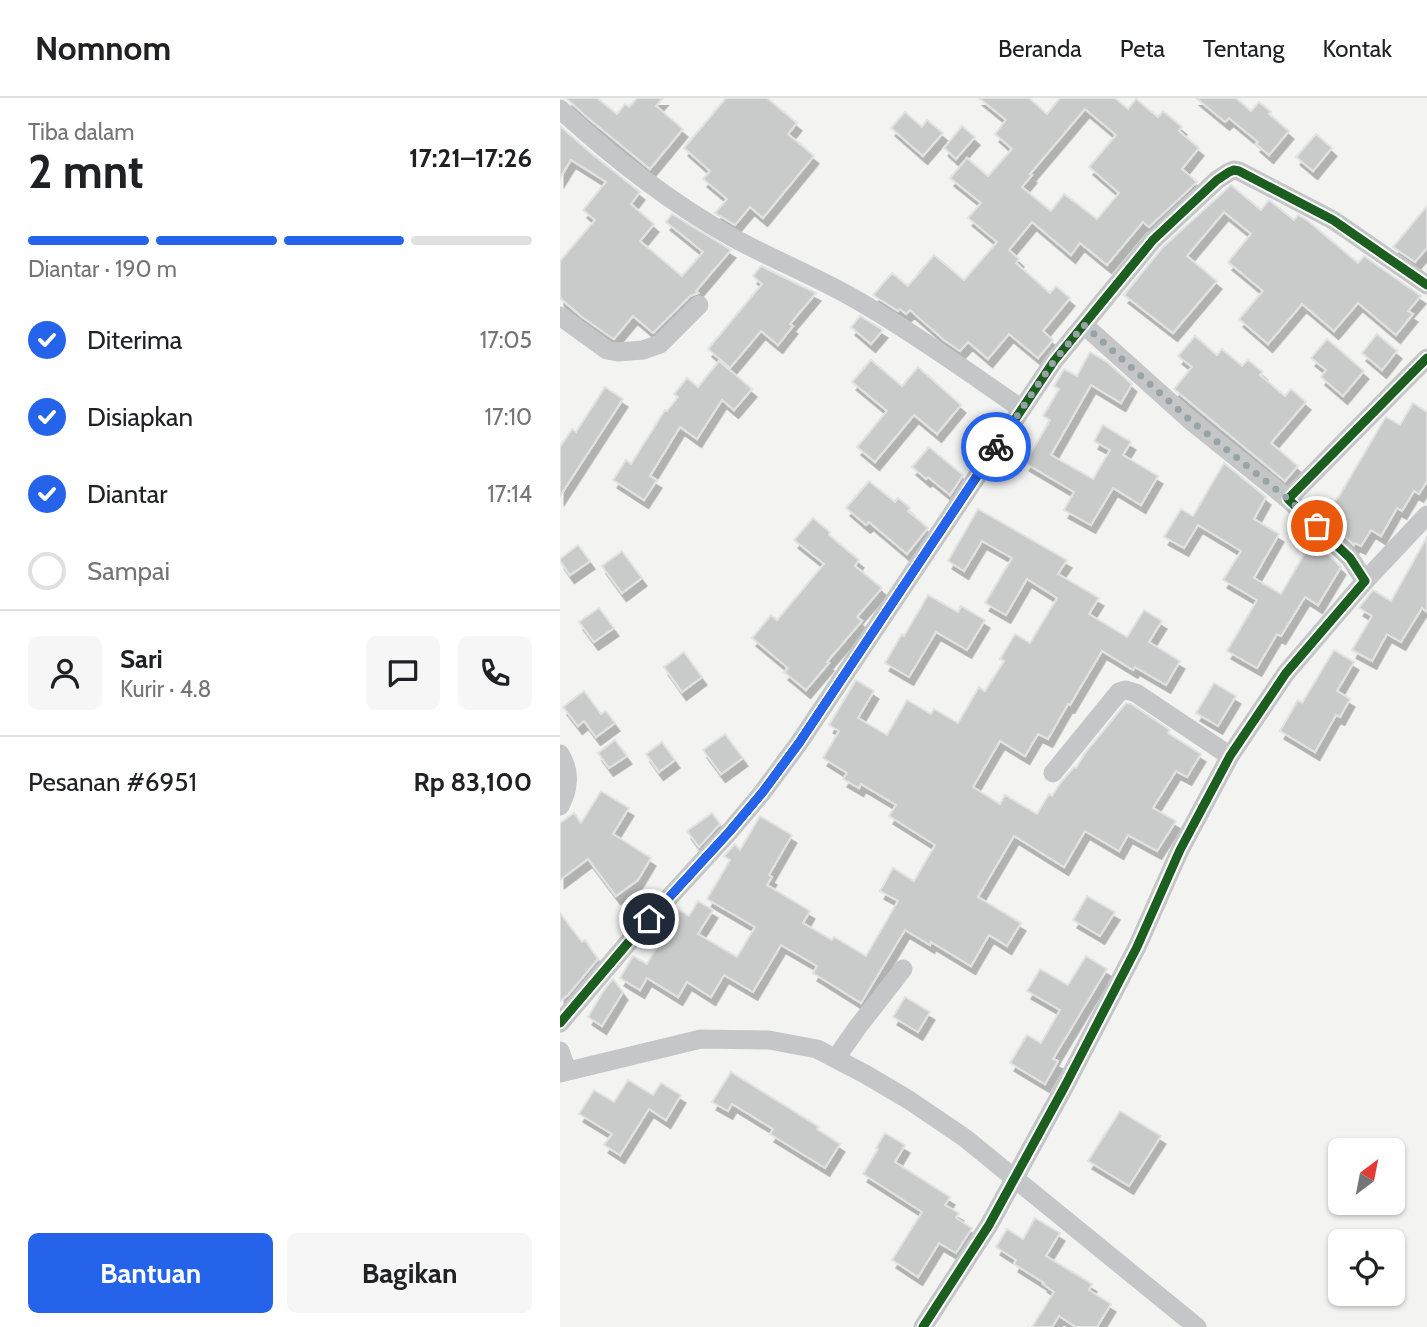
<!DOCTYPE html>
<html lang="id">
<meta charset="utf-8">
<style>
:root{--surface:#fff;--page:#f6f6f6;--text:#202124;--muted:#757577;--line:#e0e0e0;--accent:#2563eb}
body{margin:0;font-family:Cabin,sans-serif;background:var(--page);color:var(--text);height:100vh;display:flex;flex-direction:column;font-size:26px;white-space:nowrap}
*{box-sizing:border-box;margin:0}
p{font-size:23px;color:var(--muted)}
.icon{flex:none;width:38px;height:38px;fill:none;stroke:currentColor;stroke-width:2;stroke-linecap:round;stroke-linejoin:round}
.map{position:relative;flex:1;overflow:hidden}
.drawer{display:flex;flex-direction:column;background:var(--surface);width:560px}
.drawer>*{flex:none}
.needle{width:46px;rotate:32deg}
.controls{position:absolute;left:768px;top:1040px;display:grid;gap:14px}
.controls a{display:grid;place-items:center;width:77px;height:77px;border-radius:10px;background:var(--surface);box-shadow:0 2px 5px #0004;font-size:35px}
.pin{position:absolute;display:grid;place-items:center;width:60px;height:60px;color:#fff;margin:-30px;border:4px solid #fff;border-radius:50%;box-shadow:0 2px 7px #0007}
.courier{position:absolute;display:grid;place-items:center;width:70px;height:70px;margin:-35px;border:5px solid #2563eb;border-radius:50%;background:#fff;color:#222;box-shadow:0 2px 9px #0007}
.headline em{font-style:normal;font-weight:700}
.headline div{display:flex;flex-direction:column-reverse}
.headline{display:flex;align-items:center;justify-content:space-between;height:119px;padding:0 28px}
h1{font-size:46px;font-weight:700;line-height:52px}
.bar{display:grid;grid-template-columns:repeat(4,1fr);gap:10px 7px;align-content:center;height:84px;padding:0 28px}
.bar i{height:9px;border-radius:5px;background:var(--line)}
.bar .on{background:var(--accent)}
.bar p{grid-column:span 4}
.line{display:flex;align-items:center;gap:18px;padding:0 28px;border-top:2px solid var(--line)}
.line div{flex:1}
.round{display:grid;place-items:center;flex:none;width:74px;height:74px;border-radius:10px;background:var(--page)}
ol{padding:0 28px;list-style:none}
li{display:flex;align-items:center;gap:21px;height:77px}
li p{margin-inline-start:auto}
li .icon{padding:7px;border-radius:50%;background:var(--accent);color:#fff;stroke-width:4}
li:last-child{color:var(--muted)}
li i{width:38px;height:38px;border:4px solid var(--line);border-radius:50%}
.primary-button{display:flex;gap:14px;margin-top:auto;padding:14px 28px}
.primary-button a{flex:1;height:80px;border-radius:10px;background:var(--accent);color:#fff;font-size:28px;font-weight:700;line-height:80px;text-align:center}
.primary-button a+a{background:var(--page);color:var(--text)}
header{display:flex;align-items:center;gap:42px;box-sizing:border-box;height:98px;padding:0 35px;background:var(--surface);border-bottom:2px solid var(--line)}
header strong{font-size:33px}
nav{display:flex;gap:38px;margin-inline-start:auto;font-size:24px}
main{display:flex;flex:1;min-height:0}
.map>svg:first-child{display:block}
.building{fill:#c9caca;stroke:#e2e2e2;stroke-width:2;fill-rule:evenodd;filter:url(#shadow)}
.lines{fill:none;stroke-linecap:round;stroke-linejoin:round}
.minor{stroke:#c4c6c7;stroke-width:19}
.cycleway-casing{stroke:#fff;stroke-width:13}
.cycleway{stroke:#1b5e20;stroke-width:9}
.done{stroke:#98a3a7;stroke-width:7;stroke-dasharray:0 12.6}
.route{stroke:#2563eb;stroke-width:9}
</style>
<header>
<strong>Nomnom</strong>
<nav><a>Beranda</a><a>Peta</a><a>Tentang</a><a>Kontak</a></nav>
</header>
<main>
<section class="drawer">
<div class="headline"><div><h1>2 mnt</h1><p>Tiba dalam</p></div><em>17:21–17:26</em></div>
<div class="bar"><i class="on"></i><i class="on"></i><i class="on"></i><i></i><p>Diantar · 190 m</p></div>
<ol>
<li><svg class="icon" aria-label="check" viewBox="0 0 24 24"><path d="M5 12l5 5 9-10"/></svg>Diterima<p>17:05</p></li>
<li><svg class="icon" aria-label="check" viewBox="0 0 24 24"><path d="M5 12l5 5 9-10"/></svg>Disiapkan<p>17:10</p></li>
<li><svg class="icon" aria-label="check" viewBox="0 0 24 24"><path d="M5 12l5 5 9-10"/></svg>Diantar<p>17:14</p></li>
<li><i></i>Sampai</li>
</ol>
<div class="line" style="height:126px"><a class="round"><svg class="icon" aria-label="person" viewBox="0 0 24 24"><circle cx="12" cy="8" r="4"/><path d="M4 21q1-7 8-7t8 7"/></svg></a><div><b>Sari</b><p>Kurir · 4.8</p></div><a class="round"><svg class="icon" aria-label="chat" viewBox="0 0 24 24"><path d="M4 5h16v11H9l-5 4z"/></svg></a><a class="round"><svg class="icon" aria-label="phone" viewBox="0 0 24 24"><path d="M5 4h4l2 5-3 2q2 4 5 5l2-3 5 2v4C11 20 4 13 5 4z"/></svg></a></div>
<div class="line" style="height:91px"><div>Pesanan #6951</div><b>Rp 83,100</b></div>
<div class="primary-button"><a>Bantuan</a><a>Bagikan</a></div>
</section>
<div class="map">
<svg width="867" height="1229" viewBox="0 0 867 1229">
<defs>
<filter id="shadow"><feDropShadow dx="4.5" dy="8" stdDeviation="0" flood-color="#0004"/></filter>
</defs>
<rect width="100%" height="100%" fill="#f3f3f2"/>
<g class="building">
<path d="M8,0H37L57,16L65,6L69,9L77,0H103L96,8L123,31L90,71L28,20L7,1Z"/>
<path d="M166,0H207L237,25L228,36L254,58L203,120L190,109L175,127L155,115L167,101L143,81L150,73L124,50Z"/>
<path d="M419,0H469L487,16L500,0H555L568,11L576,1L598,19L603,13L622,29L619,33L639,50L622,71L637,84L589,129L583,124L547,167L520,145L511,157L472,124L449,152L459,161L456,165L490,195L496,188L510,200L483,233L493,242L478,260L449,236L428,261L408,244L400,253L384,242L350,212L346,216L340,211L338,213L313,197L332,175L348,188L374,157L404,182L437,144L408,120L421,105L390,80L407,60L428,78L452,51L435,36L446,22ZM525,11L556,37L529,69L559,95L537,121L504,96L491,113L462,89L472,77L470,76Z"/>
<path d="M636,0H676L691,13L699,4L711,14L709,16L729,33L709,57L696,46L698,44L669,20L665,24Z"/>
<path d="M345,14L362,29L367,22L383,35L363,58L331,30Z"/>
<path d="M0,28L32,56L80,94L71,106L94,126L80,143L122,178L143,154L106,124L112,116L171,152L136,193L138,195L130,198L93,235L73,218L54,241L52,240L22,219L0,200V163L35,122L23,112L46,84L11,62L0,80Z"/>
<path d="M402,28L415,39L396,61L384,50Z"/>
<path d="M756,36L772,50L753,73L736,59Z"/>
<path d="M671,87L701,112L709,102L734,122L738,117L747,122L798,165L804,158L861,198L848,213L853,216L836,237L798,205L774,233L742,206L708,246L679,221L703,193L668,164L691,136L664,114L627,158L657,183L613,235L564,197L602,150Z"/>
<path d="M867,108V150L855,164L833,149Z"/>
<path d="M201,168L256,195L230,226L233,228L218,247L201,233L170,270L148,251L202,186L193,178Z"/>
<path d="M300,218L323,232L311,246L291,229Z"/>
<path d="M817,236L837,253L822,272L802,255Z"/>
<path d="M635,238L657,257L662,251L682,268L688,262L703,274L700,277L725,298L731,291L746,304L711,345L738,368L725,383L614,291L632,269L618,258Z"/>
<path d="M767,241L804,273L783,298L761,279L766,272L751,260Z"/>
<path d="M530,254L547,264L572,286L561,305L531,287L491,357L533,381L550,352L534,343L543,327L571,344L563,357L598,378L581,407L553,390L531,427L504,412L514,394L465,365L490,322L483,318L499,291L494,288L504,271L517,278Z"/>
<path d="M311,262L342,288L358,269L401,307L377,336L354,317L315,364L297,349L327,313L292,284Z"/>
<path d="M159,263L192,291L174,312L162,302L137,341L120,329L90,378L97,382L84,402L53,382L66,362L71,366L105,312L107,313L118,299L114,296L127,280L138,289Z"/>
<path d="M45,289L63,301L0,398V349L12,331L16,334Z"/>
<path d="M853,305L867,314V383L859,396L854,393L842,413L837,410L821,438L811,432L801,448L795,445L794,447L765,420L777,400H778L825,320L826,319L840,327Z"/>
<path d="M369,349L403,377L390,397L368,379L366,381L352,369Z"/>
<path d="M664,365L706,399L694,421L719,436L694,480L721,496L753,441L781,469L758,507L745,499L721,538L717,536L697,570L667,553L697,502L663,482L681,453L638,427L624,450L604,439L621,411L633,418Z"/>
<path d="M309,383L335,404L338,400L350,410L348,413L368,430L347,456L309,424L306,427L286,410Z"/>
<path d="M418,411L507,462L498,476L539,500L529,516L567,539L584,512L602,523L589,544L620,563L606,587L575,569L573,572L542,553L510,607L508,606L488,641L478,636L465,658L440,643L413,689L440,706L445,697L477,716L489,696L492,698L501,684L514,669L516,670L525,655L566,605L571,606L610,632L608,635L641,656L627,679L616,673L593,710L616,723L597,753L568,737L559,753L525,733L504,769L454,738L418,799L461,825L447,848L429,837L411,868L371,844L370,847L345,832L301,905L253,875L257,868L221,847L193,894L164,877L151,899L127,884L118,899L87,880L80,892L60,880L73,858L87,866L119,812L129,818L138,803L153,812L138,836L177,859L195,829L147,801L170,762L164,758L175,746L180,752L200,718L232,737L209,777L212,779L207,787L250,813L243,825L272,842L274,839L306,858L338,803L320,793L333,770L354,783L375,747L329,718L336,707L301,686L299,690L283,681L287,675L263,660L279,633L269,627L296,582L314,593L298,620L327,637L347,602L371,616L374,611L398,625L419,589L425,593L444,563L440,561L455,536L470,545L497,500L467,481L446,517L425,505L452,460L422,443L404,473L388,463Z"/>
<path d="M253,420L270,434L269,437L299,462L295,468L322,490L297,519L302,523L267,564L269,565L246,592L224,574L228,570L192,540L211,517L217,522L264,466L234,442Z"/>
<path d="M867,439V514L862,510L841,544L827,536L812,563L792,552L812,518L799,510L813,492L831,503Z"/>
<path d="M18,447L30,463L10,477L0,463V461Z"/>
<path d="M62,453L82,480L62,495L42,468Z"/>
<path d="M368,497L398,514L401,508L425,522L407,552L376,534L349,579L325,565L342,536L344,538Z"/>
<path d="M39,510L54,530L34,544L19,524Z"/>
<path d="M774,552L794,564L777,593L790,601L780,619L776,617L755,654L720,633L738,602L742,605Z"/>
<path d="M124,554L142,579L122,594L104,569Z"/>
<path d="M654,585L676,598L658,628L636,615Z"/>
<path d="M24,593L41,616L46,613L55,625L36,639L24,623L18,628L3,609Z"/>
<path d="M165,636L183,660L161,676L143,652Z"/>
<path d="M55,642L67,658L49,670L38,655Z"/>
<path d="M102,644L115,662L99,674L86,656Z"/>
<path d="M41,693L69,710L53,736L91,760L78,782L56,798L28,761L0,782V725L14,715L21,725Z"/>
<path d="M152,715L160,726L139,749L127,733Z"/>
<path d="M527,798L555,814L540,838L513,822Z"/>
<path d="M0,815L22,844L25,842L38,861L8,897L0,903Z"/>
<path d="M526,858L547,871L493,961L498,963L485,986L450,965L467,937L481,945L500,912L467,893L480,871L508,887Z"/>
<path d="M53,881L63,894L42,928L28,919L44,892Z"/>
<path d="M345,899L370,914L358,934L333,919Z"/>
<path d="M171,974L259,1029L257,1031L280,1046L265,1070L210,1036L213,1031L172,1006L168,1013L152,1004Z"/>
<path d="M68,982L93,997L101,985L121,997L106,1022L89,1011L60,1057L44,1047L52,1036L19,1016L34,992L54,1004Z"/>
<path d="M560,1013L601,1038L569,1088L528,1063Z"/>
<path d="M325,1035L345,1047L335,1064L390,1099L385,1107L399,1115L396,1120L412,1130L396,1155L379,1145L358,1179L332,1162L362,1114L303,1076L318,1051L316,1050Z"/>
<path d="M475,1120L500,1135L486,1158L532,1186L529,1192L551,1206L537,1229H516L499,1218L492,1229H472L494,1194L483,1186L484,1185L454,1166L456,1162L436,1149L447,1131L463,1141Z"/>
</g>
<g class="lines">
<g class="minor">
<path d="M0,11C52,59 108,103 170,138C215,163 263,181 307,208C360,239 411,276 462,311"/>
<path d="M0,218L47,252L58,254L83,252L100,246L139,207"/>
<path d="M524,227L630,322L728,401"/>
<path d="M805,483L867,417"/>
<path d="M0,656C11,674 9,690 0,708"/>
<path d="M493,675L559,594L566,592L576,595L670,658"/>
<path d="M0,925L73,839L170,733L202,695L239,645L494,263L593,142L657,82L669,74L674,72L679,73L773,122L867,187"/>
<path d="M0,953L7,973"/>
<path d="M276,960L297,930L343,871"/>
<path d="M0,975L141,941L209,942L257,951L305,976L349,1002L405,1040L637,1229"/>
<path d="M363,1229L429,1127L505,988L577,849L620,752L670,658L726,575L805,483L790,460L728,401L867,260"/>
</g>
<defs>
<g id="cycleway">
<path d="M0,925L73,839L170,733L202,695L239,645L494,263L593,142L657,82L669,74L674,72L679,73L773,122L867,187"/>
<path d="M363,1229L429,1127L505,988L577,849L620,752L670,658L726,575L805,483L790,460L728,401L867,260"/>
</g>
</defs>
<use href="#cycleway" class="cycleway-casing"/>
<use href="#cycleway" class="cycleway"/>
</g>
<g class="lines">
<path class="done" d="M436,349L494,263L524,227L630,322L728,401L757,428"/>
<path class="route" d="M89,821L170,733L202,695L239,645L436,349"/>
</g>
</svg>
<div class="controls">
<a><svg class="needle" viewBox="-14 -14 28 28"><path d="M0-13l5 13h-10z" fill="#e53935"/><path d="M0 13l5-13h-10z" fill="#757577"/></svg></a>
<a><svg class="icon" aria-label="locate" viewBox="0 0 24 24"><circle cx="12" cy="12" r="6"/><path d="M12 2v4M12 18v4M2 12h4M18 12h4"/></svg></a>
</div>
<div class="pin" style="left:757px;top:428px;background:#ea580c"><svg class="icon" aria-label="bag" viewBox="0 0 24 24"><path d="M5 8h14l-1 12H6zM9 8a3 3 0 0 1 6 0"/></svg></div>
<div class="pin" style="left:89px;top:821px;background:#1f2937"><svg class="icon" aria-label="home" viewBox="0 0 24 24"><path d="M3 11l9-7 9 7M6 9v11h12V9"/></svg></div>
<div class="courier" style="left:436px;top:349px"><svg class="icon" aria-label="bike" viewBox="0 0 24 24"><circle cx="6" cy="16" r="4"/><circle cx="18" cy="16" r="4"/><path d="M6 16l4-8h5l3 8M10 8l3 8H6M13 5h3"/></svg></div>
</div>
</main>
